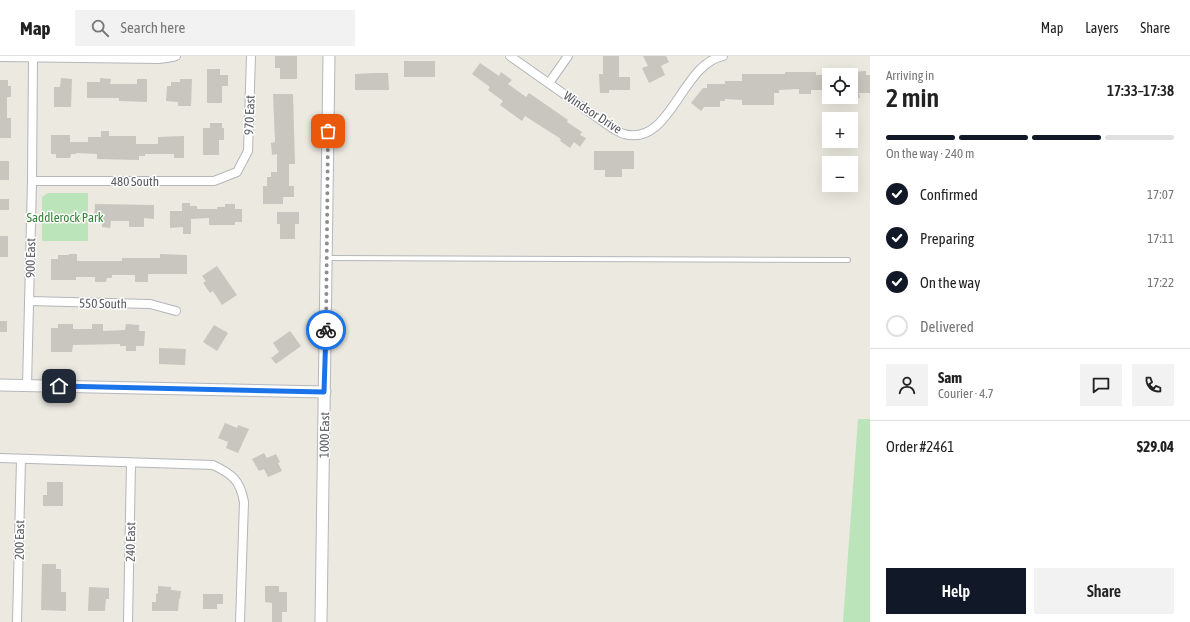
<!DOCTYPE html>
<meta charset="utf-8">
<style>
:root{--surface:#fff;--page:#f2f2f2;--text:#222;--muted:#767676;--line:#e0e0e0;--accent:#111827}
body{margin:0;font-family:"Asap Condensed",sans-serif;background:var(--page);color:var(--text);height:100vh;display:flex;flex-direction:column;font-size:15px;white-space:nowrap}
*{box-sizing:border-box;margin:0}
p{font-size:13px;color:var(--muted)}
.icon{flex:none;width:22px;height:22px;fill:none;stroke:currentColor;stroke-width:2;stroke-linecap:round;stroke-linejoin:round}
.map{position:relative;flex:1;overflow:hidden}
.side{display:flex;flex-direction:column;background:var(--surface);width:320px}
.side>*{flex:none}
.fabs{position:absolute;left:822px;top:12px;display:grid;gap:8px}
.fabs a{display:grid;place-items:center;width:36px;height:36px;border-radius:0px;background:var(--surface);box-shadow:0 4px 16px #0002;font-size:20px}
.pin{position:absolute;display:grid;place-items:center;width:34px;height:34px;color:#fff;margin:-17px;border-radius:8px;box-shadow:0 2px 6px #0006}
.courier{position:absolute;display:grid;place-items:center;width:40px;height:40px;margin:-20px;border:3px solid #1a73e8;border-radius:50%;background:#fff;color:#222;box-shadow:0 1px 5px #0007}
.overview em{font-style:normal;font-weight:600}
.overview div{display:flex;flex-direction:column-reverse}
.overview{display:flex;align-items:center;justify-content:space-between;height:68px;padding:0 16px}
h1{font-size:26px;font-weight:600;line-height:30px}
.bar{display:grid;grid-template-columns:repeat(4,1fr);gap:6px 4px;align-content:center;height:48px;padding:0 16px}
.bar i{height:5px;border-radius:3px;background:var(--line)}
.bar .on{background:var(--accent)}
.bar p{grid-column:span 4}
.line{display:flex;align-items:center;gap:10px;padding:0 16px;border-top:1px solid var(--line)}
.line div{flex:1}
.round{display:grid;place-items:center;flex:none;width:42px;height:42px;border-radius:0px;background:var(--page)}
ol{padding:0 16px;list-style:none}
li{display:flex;align-items:center;gap:12px;height:44px}
li p{margin-inline-start:auto}
li .icon{padding:4px;border-radius:50%;background:var(--accent);color:#fff;stroke-width:4}
li:last-child{color:var(--muted)}
li i{width:22px;height:22px;border:2px solid var(--line);border-radius:50%}
.action{display:flex;gap:8px;margin-top:auto;padding:8px 16px}
.action a{flex:1;height:46px;border-radius:0px;background:var(--accent);color:#fff;font-size:16px;font-weight:600;line-height:46px;text-align:center}
.action a+a{background:var(--page);color:var(--text)}
header{display:flex;align-items:center;gap:24px;box-sizing:border-box;height:56px;padding:0 20px;background:var(--surface);border-bottom:1px solid var(--line)}
header strong{font-size:19px}
nav{display:flex;gap:22px;margin-inline-start:auto;font-size:14px}
.search{width:280px;height:36px;background:var(--page);display:flex;align-items:center;gap:10px;box-sizing:border-box;padding:0 14px;border-radius:0px;color:var(--muted);font-size:15px}
main{display:flex;flex:1;min-height:0}
.map>svg:first-child{display:block}
.green{fill:#bce4bb}
.building{fill:#c9c5bf}
.lines{fill:none;stroke-linecap:round;stroke-linejoin:round}
.lane-casing{stroke:#b3b6bb;stroke-width:6}
.street-casing{stroke:#b3b6bb;stroke-width:10}
.secondary-casing{stroke:#b4b7bd;stroke-width:13}
.lane{stroke:#fff;stroke-width:4}
.street{stroke:#fff;stroke-width:8}
.secondary{stroke:#fff;stroke-width:11}
.done{stroke:#8c8d8d;stroke-width:4;stroke-dasharray:0 7.2}
.route{stroke:#1a73e8;stroke-width:5}
.labels{text-anchor:middle;stroke-width:3;stroke-linejoin:round;paint-order:stroke}
.street-label{font-size:13px;fill:#595c61;stroke:#fff}
.park-label{font-size:13px;fill:#348536;stroke:#fff}
</style>
<header>
<strong>Map</strong>
<div class="search"><svg class="icon" aria-label="search" viewBox="0 0 24 24"><circle cx="10" cy="10" r="6"/><path d="M15 15l6 6"/></svg>Search here</div>
<nav><a>Map</a><a>Layers</a><a>Share</a></nav>
</header>
<main>
<div class="map">
<svg width="870" height="566" viewBox="0 0 870 566">
<rect width="100%" height="100%" fill="#ece9e0"/>
<g class="green">
<path d="M48,137H88V185H42V141Z"/>
<path d="M858,363H870V566H843Z"/>
</g>
<g class="building">
<path d="M275,0H297V23H280V12H275Z"/>
<path d="M603,0H619V21H630V34H609V37H600L599,18H603Z"/>
<path d="M643,0H666L669,6L661,10L665,19L649,27L642,12L648,10Z"/>
<rect x="404" y="5" width="31" height="16"/>
<path d="M480,7L499,20L501,16L512,24L508,28L526,41L529,37L568,64L567,66L582,76L580,79L586,82L580,91L574,86L570,92L560,85L561,83L525,60L522,65L500,49L503,45L488,34L490,31L472,18Z"/>
<path d="M207,13H220V19H228V30H222V47H207Z"/>
<path d="M866,15V19H870V37H859L860,42L851,43V16Z"/>
<path d="M785,16H816V19H823V34H811V38H799V33L779,34V37H774V49H742V44L725,43V45H720V51H704L701,55L691,47L703,32H707V28H725V25H742V18H785Z"/>
<path d="M375,17H388L389,34H355V18Z"/>
<path d="M61,22L72,23L71,51H54V31H60Z"/>
<path d="M100,22L111,23L110,28H137V23H147V46L119,45V42H87V26H100Z"/>
<path d="M180,23H192L191,50H178V46L166,45L167,30H171V26H180Z"/>
<path d="M0,24H8V30H11V41H7V62H11V82H0Z"/>
<path d="M273,38H293L295,108H289V130H294V141H283V148H263V130H267V121H271V116H277V98L272,99L271,87L275,86Z"/>
<path d="M210,67H222V72H224V84H219V99H203V72H210Z"/>
<path d="M101,75H109V80H136V88H158V81L184,80V102H174V98H145V100H139V104L97,103V98L76,97V98H71L70,102H56V98H51V79H70V86H88V81H101Z"/>
<path d="M594,95H634V113H622V121H605V114H594Z"/>
<rect x="0" y="105" width="9" height="19"/>
<rect x="0" y="143" width="9" height="11"/>
<path d="M182,147H190V150H197V153H217V151H225V148H235V153H242V166H235V169H209V162L191,163V178H183V171L170,172V155H182Z"/>
<path d="M95,148L154,149V163L144,162V171H129V165H111L110,172L102,171V166H94Z"/>
<path d="M277,156H299V168H295V183H280V168H277Z"/>
<rect x="0" y="180" width="8" height="21"/>
<path d="M69,198H77V205H122V202H160V198L187,199V218H148V226H135V219H112V222H107L106,226H95V221H76V224H51V203H58V199H69Z"/>
<path d="M217,210L237,239L222,249L213,235L210,237L203,227L206,225L202,220Z"/>
<rect x="0" y="265" width="7" height="11"/>
<path d="M58,268H73V273H92V268H103V275L125,274L126,268L139,269V275H145L144,290H136V295H126V290H120V288L73,289L72,296H51V272H58Z"/>
<path d="M214,269L228,277L217,295L203,286Z"/>
<path d="M290,275L301,290L276,308L271,302L279,296L273,287Z"/>
<path d="M159,292L186,293L185,309L159,308Z"/>
<path d="M225,367L237,372L238,369L249,373L238,397L226,392L228,386L218,382Z"/>
<path d="M264,397L267,402L276,398L280,406L278,407L282,415L268,421L264,413L259,415L252,403Z"/>
<path d="M47,426H63V450H43V439H47Z"/>
<path d="M42,508H56V513H61V536H66V555L41,554Z"/>
<path d="M158,530L171,531V534L181,535L180,543H179L178,555H152V546H156V538L158,537Z"/>
<path d="M265,530H279V536H287V556H282V566H272V547L265,546Z"/>
<path d="M89,531L109,532V543H106L105,555H88Z"/>
<path d="M203,538H223V548H217V553H203Z"/>
</g>
<g class="lines">
<defs>
<path id="lane" d="M328,202L848,204"/>
<g id="street">
<path d="M510,0L612,72C616,74 620,77 624,78C671,91 681,8 723,0"/>
<path d="M0,1L159,3L173,1L176,0"/>
<path d="M549,27L568,0"/>
<path d="M32,125H214L237,116L248,95L251,0"/>
<path d="M29,245L150,248L176,255"/>
<path d="M27,330L32,125L33,2"/>
<path d="M0,402L213,409C232,418 240,424 244,446L240,566"/>
<path d="M17,566L21,403"/>
<path d="M128,566L131,407"/>
</g>
<g id="secondary">
<path d="M0,329L325,336"/>
<path d="M321,566L329,0"/>
</g>
</defs>
<use href="#lane" class="lane-casing"/>
<use href="#street" class="street-casing"/>
<use href="#secondary" class="secondary-casing"/>
<use href="#lane" class="lane"/>
<use href="#street" class="street"/>
<use href="#secondary" class="secondary"/>
</g>
<g class="lines">
<path class="done" d="M326,274L328,75"/>
<path class="route" d="M59,330L324,336L326,274"/>
</g>
<g class="labels">
<g class="street-label">
<text transform="translate(593 56) rotate(33)" y="5">Windsor Drive</text>
<text transform="translate(249 59) rotate(-88)" y="5">970 East</text>
<text x="135" y="130">480 South</text>
<text transform="translate(30 202) rotate(-89)" y="5">900 East</text>
<text transform="translate(103 247) rotate(1)" y="5">550 South</text>
<text transform="translate(324 379) rotate(-89)" y="5">1000 East</text>
<text transform="translate(19 484) rotate(-89)" y="5">200 East</text>
<text transform="translate(130 486) rotate(-89)" y="5">240 East</text>
</g>
<g class="park-label">
<text x="65" y="166">Saddlerock Park</text>
</g>
</g>
</svg>
<div class="fabs">
<a><svg class="icon" aria-label="locate" viewBox="0 0 24 24"><circle cx="12" cy="12" r="6"/><path d="M12 2v4M12 18v4M2 12h4M18 12h4"/></svg></a>
<a>+</a>
<a>−</a>
</div>
<div class="pin" style="left:328px;top:75px;background:#ea580c"><svg class="icon" aria-label="bag" viewBox="0 0 24 24"><path d="M5 8h14l-1 12H6zM9 8a3 3 0 0 1 6 0"/></svg></div>
<div class="pin" style="left:59px;top:330px;background:#1f2937"><svg class="icon" aria-label="home" viewBox="0 0 24 24"><path d="M3 11l9-7 9 7M6 9v11h12V9"/></svg></div>
<div class="courier" style="left:326px;top:274px"><svg class="icon" aria-label="bike" viewBox="0 0 24 24"><circle cx="6" cy="16" r="4"/><circle cx="18" cy="16" r="4"/><path d="M6 16l4-8h5l3 8M10 8l3 8H6M13 5h3"/></svg></div>
</div>
<section class="side">
<div class="overview"><div><h1>2 min</h1><p>Arriving in</p></div><em>17:33–17:38</em></div>
<div class="bar"><i class="on"></i><i class="on"></i><i class="on"></i><i></i><p>On the way · 240 m</p></div>
<ol>
<li><svg class="icon" aria-label="check" viewBox="0 0 24 24"><path d="M5 12l5 5 9-10"/></svg>Confirmed<p>17:07</p></li>
<li><svg class="icon" aria-label="check" viewBox="0 0 24 24"><path d="M5 12l5 5 9-10"/></svg>Preparing<p>17:11</p></li>
<li><svg class="icon" aria-label="check" viewBox="0 0 24 24"><path d="M5 12l5 5 9-10"/></svg>On the way<p>17:22</p></li>
<li><i></i>Delivered</li>
</ol>
<div class="line" style="height:72px"><a class="round"><svg class="icon" aria-label="person" viewBox="0 0 24 24"><circle cx="12" cy="8" r="4"/><path d="M4 21q1-7 8-7t8 7"/></svg></a><div><b>Sam</b><p>Courier · 4.7</p></div><a class="round"><svg class="icon" aria-label="chat" viewBox="0 0 24 24"><path d="M4 5h16v11H9l-5 4z"/></svg></a><a class="round"><svg class="icon" aria-label="phone" viewBox="0 0 24 24"><path d="M5 4h4l2 5-3 2q2 4 5 5l2-3 5 2v4C11 20 4 13 5 4z"/></svg></a></div>
<div class="line" style="height:52px"><div>Order #2461</div><b>$29.04</b></div>
<div class="action"><a>Help</a><a>Share</a></div>
</section>
</main>
